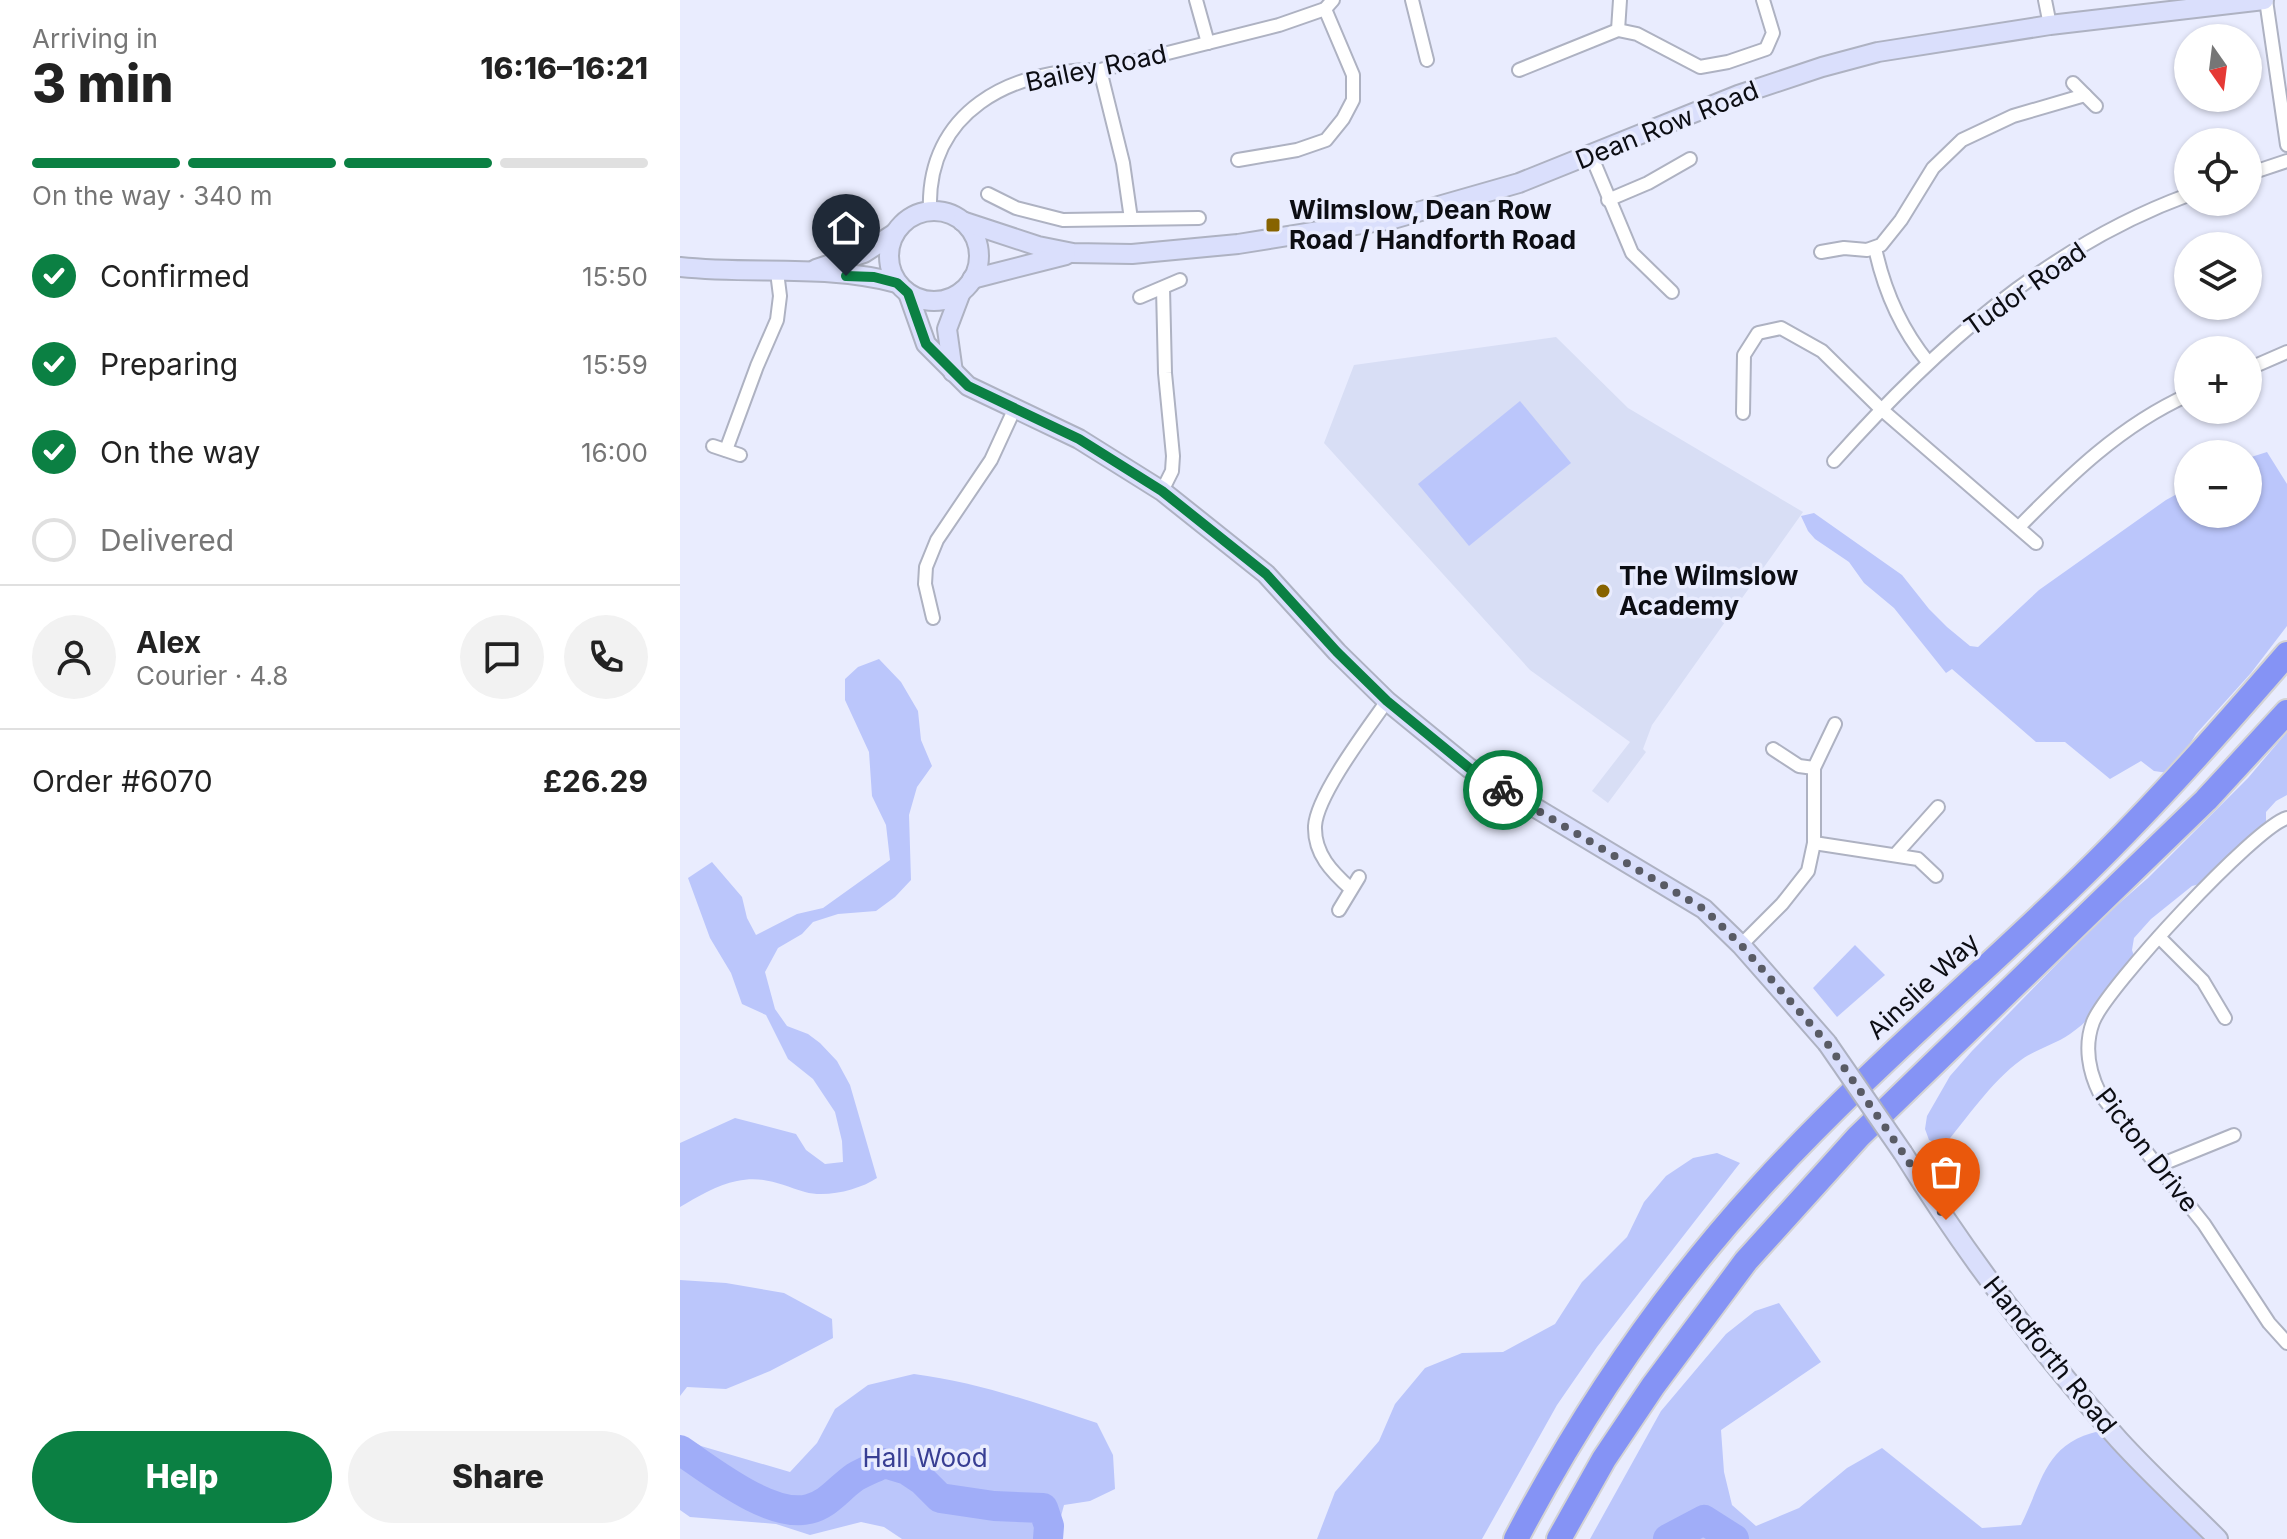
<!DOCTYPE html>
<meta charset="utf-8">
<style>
:root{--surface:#fff;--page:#f2f2f2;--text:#222;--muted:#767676;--line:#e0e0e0;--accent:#0b8043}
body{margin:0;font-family:Inter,sans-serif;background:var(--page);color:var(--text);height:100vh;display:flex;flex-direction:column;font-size:30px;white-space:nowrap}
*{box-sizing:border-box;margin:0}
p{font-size:26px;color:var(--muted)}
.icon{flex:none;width:44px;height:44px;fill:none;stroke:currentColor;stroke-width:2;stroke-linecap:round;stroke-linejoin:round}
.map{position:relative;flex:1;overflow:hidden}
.details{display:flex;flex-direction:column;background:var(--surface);width:680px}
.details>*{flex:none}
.needle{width:52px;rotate:166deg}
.tools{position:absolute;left:1494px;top:24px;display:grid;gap:16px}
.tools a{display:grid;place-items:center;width:88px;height:88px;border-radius:50%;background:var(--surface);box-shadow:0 2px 6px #0004;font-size:40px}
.pin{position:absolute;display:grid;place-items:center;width:68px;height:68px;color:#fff;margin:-82px -34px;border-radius:50% 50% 50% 0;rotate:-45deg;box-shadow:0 0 8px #0007}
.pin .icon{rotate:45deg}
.courier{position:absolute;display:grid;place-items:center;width:80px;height:80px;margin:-40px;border:6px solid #0b8043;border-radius:50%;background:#fff;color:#222;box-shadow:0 2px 10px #0007}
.summary em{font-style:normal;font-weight:800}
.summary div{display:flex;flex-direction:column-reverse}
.summary{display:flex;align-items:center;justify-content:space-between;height:136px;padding:0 32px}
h1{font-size:52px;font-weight:800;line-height:60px}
.bar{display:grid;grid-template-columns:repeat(4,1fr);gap:12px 8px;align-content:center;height:96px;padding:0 32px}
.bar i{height:10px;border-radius:6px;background:var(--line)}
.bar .current{background:var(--accent)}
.bar p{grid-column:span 4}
.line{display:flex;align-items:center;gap:20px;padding:0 32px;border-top:2px solid var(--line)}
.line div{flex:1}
.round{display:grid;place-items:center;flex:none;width:84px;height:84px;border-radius:42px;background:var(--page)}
ol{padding:0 32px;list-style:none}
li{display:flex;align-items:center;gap:24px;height:88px}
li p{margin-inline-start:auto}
li .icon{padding:8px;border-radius:50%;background:var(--accent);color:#fff;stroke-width:4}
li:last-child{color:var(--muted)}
li i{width:44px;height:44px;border:4px solid var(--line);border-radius:50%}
.primary-button{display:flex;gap:16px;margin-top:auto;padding:16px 32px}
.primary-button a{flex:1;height:92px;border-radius:48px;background:var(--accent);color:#fff;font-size:32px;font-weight:800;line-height:92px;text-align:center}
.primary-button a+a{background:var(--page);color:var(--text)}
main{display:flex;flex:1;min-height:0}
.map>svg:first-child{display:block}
.built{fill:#d8def5}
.green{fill:#bbc6fb}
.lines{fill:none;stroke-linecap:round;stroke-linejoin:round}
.river{stroke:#a0adf8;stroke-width:30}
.street-casing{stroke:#aeb2c2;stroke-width:16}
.secondary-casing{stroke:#aeb2c2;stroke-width:22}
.highway-casing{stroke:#d3d3d5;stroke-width:28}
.street{stroke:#fff;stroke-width:12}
.secondary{stroke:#dadffc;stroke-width:18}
.highway{stroke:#8593f5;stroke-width:24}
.secondary-bridge-casing{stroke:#aeb2c2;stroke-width:22;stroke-linecap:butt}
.secondary-bridge{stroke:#dadffc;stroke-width:18}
.done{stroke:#595b65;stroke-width:8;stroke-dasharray:0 14.4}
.route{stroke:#0b8043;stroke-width:10}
.poi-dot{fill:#876300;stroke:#e9ecfe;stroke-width:3}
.labels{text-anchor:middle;stroke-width:7;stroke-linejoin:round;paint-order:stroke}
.street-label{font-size:26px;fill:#0c0d13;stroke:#e9ecfe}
.poi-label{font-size:26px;font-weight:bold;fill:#0c0d13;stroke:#e9ecfe;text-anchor:start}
.park-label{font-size:26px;fill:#383e93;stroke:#e9ecfe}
</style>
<main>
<section class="details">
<div class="summary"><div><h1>3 min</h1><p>Arriving in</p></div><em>16:16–16:21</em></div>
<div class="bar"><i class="current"></i><i class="current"></i><i class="current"></i><i></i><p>On the way · 340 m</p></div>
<ol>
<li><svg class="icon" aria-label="check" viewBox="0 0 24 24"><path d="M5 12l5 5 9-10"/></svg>Confirmed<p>15:50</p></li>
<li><svg class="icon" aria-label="check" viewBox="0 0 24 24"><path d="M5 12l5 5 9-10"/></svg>Preparing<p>15:59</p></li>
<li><svg class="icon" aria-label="check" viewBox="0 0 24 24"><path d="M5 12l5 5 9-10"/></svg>On the way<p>16:00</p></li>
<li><i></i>Delivered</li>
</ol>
<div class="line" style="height:144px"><a class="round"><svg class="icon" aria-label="person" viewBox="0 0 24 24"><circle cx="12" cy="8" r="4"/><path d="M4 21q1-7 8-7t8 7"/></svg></a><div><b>Alex</b><p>Courier · 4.8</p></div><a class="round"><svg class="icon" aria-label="chat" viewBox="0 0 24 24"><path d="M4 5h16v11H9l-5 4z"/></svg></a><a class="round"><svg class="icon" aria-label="phone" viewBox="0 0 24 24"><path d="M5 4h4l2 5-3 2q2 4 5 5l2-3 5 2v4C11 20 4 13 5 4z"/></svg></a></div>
<div class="line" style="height:104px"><div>Order #6070</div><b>£26.29</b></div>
<div class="primary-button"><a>Help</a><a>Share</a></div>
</section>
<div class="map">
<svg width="1607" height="1539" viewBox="0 0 1607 1539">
<rect width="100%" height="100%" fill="#e9ecfe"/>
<path class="built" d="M876,337L948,408L1123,512L972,725L963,749L966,752L928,803L912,791L950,742L850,670L644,443L674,365Z"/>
<g class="green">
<path d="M840,401L891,463L789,546L738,484Z"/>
<path d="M1587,452L1607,484V626L1571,673L1516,734L1495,768L1488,773L1474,771L1461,761L1430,779L1385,742H1356L1272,669L1266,673L1214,608L1184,583L1169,562L1135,539L1128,531L1121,516L1134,513L1222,575L1249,609L1267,627L1290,646L1298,647L1359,590L1486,500L1508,488V514H1568V458Z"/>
<path d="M199,659L221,682L238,711L241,740L252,766L237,787L229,815L231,880L215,897L196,911L158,914L133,922L122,934L98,948L85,972L95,1009L107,1026L128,1034L140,1043L157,1061L170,1085L197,1178C179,1190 146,1198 125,1192C101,1185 83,1175 57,1181C37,1185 17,1197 0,1207V1143L55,1118L116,1134L126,1150L145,1164L163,1162L162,1141L155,1112L133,1079L108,1059L86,1015L62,1004L51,973L30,938L8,878L32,862L62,897L67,918L76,935L117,914L143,908L210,860L206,825L192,796L189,752L165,700V679L178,667Z"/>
<path d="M1607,732V795L1596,801L1586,812V829L1535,880L1512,886L1471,919L1454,938L1452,950L1456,962C1436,988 1417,1015 1390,1034C1374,1045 1356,1049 1341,1060C1311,1082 1287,1118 1263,1147L1249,1140L1245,1129L1247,1116L1270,1076L1292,1051L1419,921L1468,878L1568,778Z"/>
<path d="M1175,945L1205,975L1157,1017L1133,988Z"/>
<path d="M1037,1153L1060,1163L917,1347L877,1405L802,1539H637L655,1492L699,1441L715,1404L745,1368L782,1353L823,1352L875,1324L902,1282L947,1237L964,1202L986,1176L1013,1158Z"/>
<path d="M0,1280L46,1283L104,1293L152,1319L153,1338L90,1371L46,1389L7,1387L0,1396Z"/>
<path d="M1099,1303L1141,1362L1041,1430L1044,1472L1052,1505L1076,1526L1119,1508L1167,1468L1202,1448L1302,1528L1341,1525C1365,1476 1365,1440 1429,1429L1538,1539H910L981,1411L1046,1334L1075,1311Z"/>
<path d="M234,1374C297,1382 356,1403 417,1423L433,1455L435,1489L410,1501L384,1505L375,1539H222L204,1527L181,1522L130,1535L96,1524L10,1517L0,1510V1435L21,1446L110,1472L137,1443L155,1409L188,1385Z"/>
</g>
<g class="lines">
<g class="river">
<path d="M0,1450C30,1470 91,1519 129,1509C149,1504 159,1488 175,1477C184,1472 194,1468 204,1463L227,1470L242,1480L260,1498L314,1506L363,1508L369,1526L368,1539"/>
<path d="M988,1539L1024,1520L1054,1539"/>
</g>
<defs>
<g id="street">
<path d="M516,0L528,43"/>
<path d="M732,0L747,60"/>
<path d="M1365,0L1370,25"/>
<path d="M1586,0L1607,145"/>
<path d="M938,30L940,0"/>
<path d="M420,70L443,163L451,219"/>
<path d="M839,70L938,30L957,34L1020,67L1048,62L1086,49L1093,33L1083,0"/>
<path d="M1393,83L1416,106"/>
<path d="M911,155L952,253L992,292"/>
<path d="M558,160L617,150L646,140L663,119L673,100V75L645,9"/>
<path d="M1568,174L1607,161"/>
<path d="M308,194L336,208L383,220L519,218"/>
<path d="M928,200L968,183L1010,159"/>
<path d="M250,211C246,112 331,68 420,70L599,25L645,9L653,0"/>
<path d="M1195,248C1204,290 1221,329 1248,362"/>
<path d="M1141,252L1164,248L1187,250L1201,245L1221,220L1253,168L1282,140L1333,116L1405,95"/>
<path d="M460,297L500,280"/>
<path d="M1568,369L1607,352"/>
<path d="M1063,413L1064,355L1078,333L1101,328L1142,351L1201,409L1356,543"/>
<path d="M33,446L60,455"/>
<path d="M46,450L77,366L97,320L100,296L97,272"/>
<path d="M1154,461C1253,350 1366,247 1508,195"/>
<path d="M482,491L492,471L493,456L485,373L483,288"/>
<path d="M1339,527C1389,476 1441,425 1508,395"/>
<path d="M253,618L245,584L246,567L257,540L311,460L334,410"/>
<path d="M1093,749L1119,766L1134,768"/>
<path d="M1607,818C1575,827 1426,988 1413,1022C1404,1046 1409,1072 1420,1094L1524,1224L1589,1323L1607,1343"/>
<path d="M1134,843L1238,859L1256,876"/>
<path d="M1215,855L1258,807"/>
<path d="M671,889C652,872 634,854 635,826C637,795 688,728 707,701"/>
<path d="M659,910L679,877"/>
<path d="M1479,937L1523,981L1545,1018"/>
<path d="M1061,945L1102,904L1128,871L1134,843V768L1155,724"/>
<path d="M1480,1165L1554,1135"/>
</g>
<g id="secondary">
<circle cx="254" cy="256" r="45"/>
<path d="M282,221L358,246L393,253L452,254L558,244L713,219L839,183L1058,95L1142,67L1198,52L1370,25L1584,0"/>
<path d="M0,267C72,275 146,264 217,283"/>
<path d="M136,269L184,253L215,233"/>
<path d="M292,279L386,255"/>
<path d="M228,293L246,344L288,386L399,439L482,491L586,574L657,652L707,701L789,768L1024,909L1061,945L1147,1043"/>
<path d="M273,372L267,329L281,292"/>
<path d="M1223,1153C1286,1254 1359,1351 1439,1440C1470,1474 1505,1506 1538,1539"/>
</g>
<g id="highway">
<path d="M836,1539C902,1413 984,1292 1080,1187C1177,1081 1286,988 1389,889C1466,815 1537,735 1607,654"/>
<path d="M879,1539L924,1459L973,1386L1066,1261L1178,1137L1526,800L1607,712"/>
</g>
</defs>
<use href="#street" class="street-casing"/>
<use href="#secondary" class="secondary-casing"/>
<use href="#highway" class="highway-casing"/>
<use href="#street" class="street"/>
<use href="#secondary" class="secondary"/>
<use href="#highway" class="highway"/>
<defs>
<path id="secondary-bridge" d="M1147,1043L1223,1153"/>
</defs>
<use href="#secondary-bridge" class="secondary-bridge-casing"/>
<use href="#secondary-bridge" class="secondary-bridge"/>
</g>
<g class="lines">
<path class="done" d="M823,790L1024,909L1061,945L1147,1043L1223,1153L1266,1220"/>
<path class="route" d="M166,276L194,277L217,283L228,293L246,344L288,386L399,439L482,491L586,574L657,652L707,701L789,768L823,790"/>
</g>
<g class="poi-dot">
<rect x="585" y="217" width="16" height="16" rx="4"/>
<circle cx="923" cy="591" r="8"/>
</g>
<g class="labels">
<g class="street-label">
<text transform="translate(416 68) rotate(-12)" y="9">Bailey Road</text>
<text transform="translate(987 125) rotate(-22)" y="9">Dean Row Road</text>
<text transform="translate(1345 289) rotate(-35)" y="9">Tudor Road</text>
<text transform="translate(1243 986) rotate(-43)" y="9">Ainslie Way</text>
<text transform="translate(1467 1150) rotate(52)" y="9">Picton Drive</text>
<text transform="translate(1370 1355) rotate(51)" y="9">Handforth Road</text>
</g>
<g class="poi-label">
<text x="609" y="219">Wilmslow, Dean Row<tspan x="609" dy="30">Road / Handforth Road</tspan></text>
<text x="939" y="585">The Wilmslow<tspan x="939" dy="30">Academy</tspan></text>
</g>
<g class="park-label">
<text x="245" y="1467">Hall Wood</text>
</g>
</g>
</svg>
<div class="tools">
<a><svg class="needle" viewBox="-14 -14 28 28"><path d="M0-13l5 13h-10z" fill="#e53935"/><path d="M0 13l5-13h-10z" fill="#767676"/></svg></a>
<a><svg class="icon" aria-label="locate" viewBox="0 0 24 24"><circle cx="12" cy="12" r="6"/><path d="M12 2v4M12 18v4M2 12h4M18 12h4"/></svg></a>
<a><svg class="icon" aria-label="layers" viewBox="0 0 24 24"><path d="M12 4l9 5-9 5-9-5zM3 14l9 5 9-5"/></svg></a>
<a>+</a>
<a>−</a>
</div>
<div class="pin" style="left:1266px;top:1220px;background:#ea580c"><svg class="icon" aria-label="bag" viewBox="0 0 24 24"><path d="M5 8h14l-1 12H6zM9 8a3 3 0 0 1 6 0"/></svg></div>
<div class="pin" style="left:166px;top:276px;background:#1f2937"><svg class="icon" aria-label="home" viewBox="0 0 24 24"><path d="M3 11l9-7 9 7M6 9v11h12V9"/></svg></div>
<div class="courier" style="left:823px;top:790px"><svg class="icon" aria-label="bike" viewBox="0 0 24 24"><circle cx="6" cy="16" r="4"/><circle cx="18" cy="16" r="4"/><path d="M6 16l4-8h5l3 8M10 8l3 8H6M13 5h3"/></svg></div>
</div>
</main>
